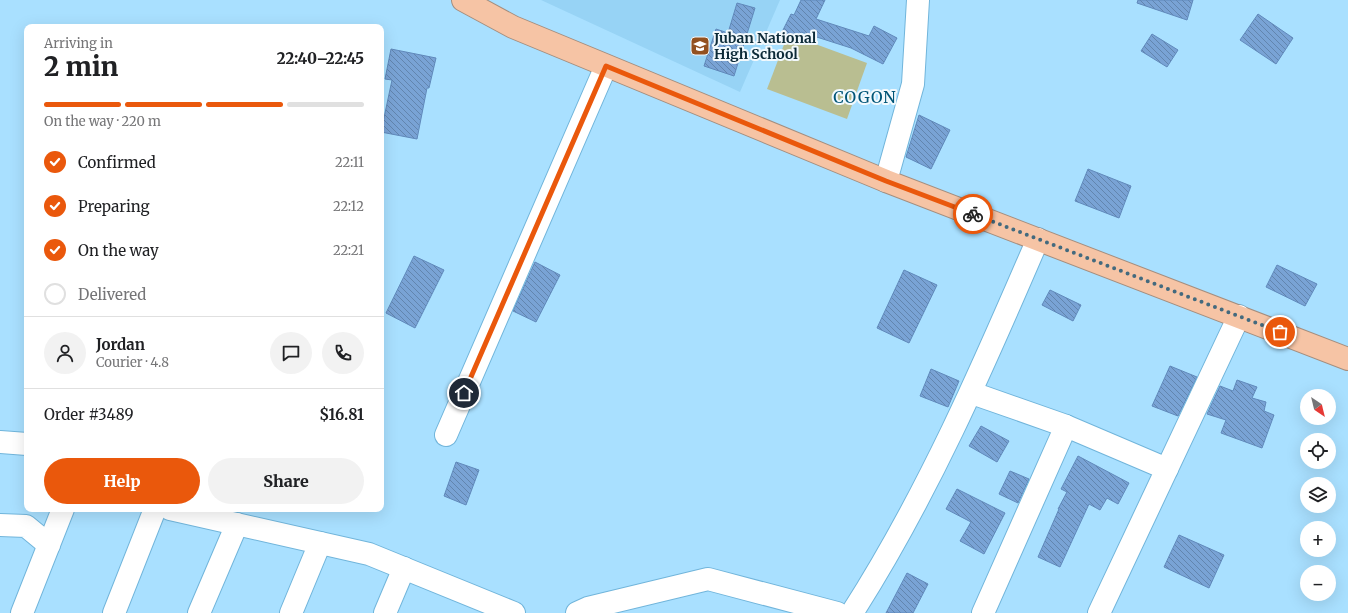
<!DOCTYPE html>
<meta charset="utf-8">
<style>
:root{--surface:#fff;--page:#f2f2f2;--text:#202124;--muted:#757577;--line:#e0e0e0;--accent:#ea580c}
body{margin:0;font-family:Merriweather,serif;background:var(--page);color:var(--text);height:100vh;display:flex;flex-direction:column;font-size:15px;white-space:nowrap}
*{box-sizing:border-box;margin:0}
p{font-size:13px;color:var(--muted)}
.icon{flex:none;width:22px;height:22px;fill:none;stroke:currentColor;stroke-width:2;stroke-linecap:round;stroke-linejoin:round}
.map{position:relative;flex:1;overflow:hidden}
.panel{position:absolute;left:24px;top:24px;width:360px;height:488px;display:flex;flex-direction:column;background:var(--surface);border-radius:8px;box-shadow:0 4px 16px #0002}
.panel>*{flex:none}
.needle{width:26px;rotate:145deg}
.buttons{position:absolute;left:1300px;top:389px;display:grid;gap:8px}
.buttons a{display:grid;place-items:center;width:36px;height:36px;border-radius:50%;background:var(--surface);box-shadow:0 4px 16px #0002;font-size:20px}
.pin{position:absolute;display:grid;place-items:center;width:34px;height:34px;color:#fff;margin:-17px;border:2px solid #fff;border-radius:50%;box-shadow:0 1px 4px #0007}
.courier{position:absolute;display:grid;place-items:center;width:40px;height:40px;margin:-20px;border:3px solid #ea580c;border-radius:50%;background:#fff;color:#222;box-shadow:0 1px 5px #0007}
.overview em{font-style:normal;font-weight:800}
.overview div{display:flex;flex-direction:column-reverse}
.overview{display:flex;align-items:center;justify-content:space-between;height:68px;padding:0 20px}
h1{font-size:26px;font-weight:800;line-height:30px}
.bar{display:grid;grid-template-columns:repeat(4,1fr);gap:6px 4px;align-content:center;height:48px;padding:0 20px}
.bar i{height:5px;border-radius:3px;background:var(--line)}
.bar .selected{background:var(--accent)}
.bar p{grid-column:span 4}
.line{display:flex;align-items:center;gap:10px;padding:0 20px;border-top:1px solid var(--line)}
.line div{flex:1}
.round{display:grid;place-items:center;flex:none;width:42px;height:42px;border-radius:21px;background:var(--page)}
ol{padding:0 20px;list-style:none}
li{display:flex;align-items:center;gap:12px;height:44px}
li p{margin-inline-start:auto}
li .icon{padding:4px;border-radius:50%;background:var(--accent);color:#fff;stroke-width:4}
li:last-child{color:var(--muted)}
li i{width:22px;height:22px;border:2px solid var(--line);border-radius:50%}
.cta{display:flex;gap:8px;margin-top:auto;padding:8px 20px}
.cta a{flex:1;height:46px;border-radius:24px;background:var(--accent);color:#fff;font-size:16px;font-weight:800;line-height:46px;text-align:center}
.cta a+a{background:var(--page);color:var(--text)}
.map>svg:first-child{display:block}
.built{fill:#97d3f5}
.green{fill:#b9be91}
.building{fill:url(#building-back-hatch);stroke:#6089bb}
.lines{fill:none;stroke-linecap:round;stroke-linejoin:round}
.minor-casing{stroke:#71b5db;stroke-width:24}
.highway-casing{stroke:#a48e7f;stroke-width:24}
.minor{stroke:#fff;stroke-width:22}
.highway{stroke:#f6c4a5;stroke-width:22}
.done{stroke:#436a7e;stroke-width:4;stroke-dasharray:0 7.2}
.route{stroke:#ea580c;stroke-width:5}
.labels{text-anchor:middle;stroke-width:4;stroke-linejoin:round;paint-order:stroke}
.poi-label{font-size:14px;font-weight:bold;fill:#0c2a38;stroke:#f2f9fd;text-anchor:start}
.quarter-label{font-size:16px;letter-spacing:1px;fill:#015577;stroke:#f2f9fd}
</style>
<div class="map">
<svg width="1348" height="613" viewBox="0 0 1348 613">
<defs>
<pattern id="building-back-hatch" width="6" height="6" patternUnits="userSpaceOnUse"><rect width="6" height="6" fill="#79a3d5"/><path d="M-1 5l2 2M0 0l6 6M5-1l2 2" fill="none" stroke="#6285ae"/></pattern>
</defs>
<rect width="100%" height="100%" fill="#a9e0ff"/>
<path class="built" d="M541,0H780L740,92Z"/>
<path class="green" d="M788,34L867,63L847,119L767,89Z"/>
<g class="building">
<path d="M801,0H825L816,19L869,36L874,26L897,38L883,64L851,48L801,32L796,43L780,36L791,14L794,15Z"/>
<path d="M1138,0H1193L1187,20L1137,3Z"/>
<path d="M737,3L755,8L734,76L704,66L716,29L728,33Z"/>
<path d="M1258,14L1293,38L1276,64L1240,40Z"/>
<path d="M1152,34L1178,50L1167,67L1141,51Z"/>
<path d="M391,49L436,58L429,88H427L417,139L381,132L392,80L385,79Z"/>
<path d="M919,115L950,130L931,169L906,157Z"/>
<path d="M1088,169L1131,186L1119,218L1075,201Z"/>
<path d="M414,256L444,270L415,328L386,313Z"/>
<path d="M535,262L560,275L536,322L513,311Z"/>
<path d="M1277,265L1317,284L1305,306L1266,287Z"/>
<path d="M904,270L937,285L909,343L877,328Z"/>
<path d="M1050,290L1081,305L1073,321L1042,305Z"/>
<path d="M1170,366L1197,377L1178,416L1152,406Z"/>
<path d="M931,369L959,381L948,407L920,396Z"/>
<path d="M1237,380L1257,387L1252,398L1266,402L1264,411L1274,415L1262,448L1221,433L1226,420L1207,414L1220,386L1233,391Z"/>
<path d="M981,426L1009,441L997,462L969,446Z"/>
<path d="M1078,456L1129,483L1118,504L1107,498L1100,510L1089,504L1060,567L1038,557L1059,509H1058L1067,492L1061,489Z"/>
<path d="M456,462L479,470L466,505L444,496Z"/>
<path d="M1010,471L1029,479L1018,503L999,494Z"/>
<path d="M957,489L1005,513L984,554L960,541L971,522L946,509Z"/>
<path d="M1179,535L1224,555L1209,588L1164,567Z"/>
<path d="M907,573L928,584L913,613H886Z"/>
</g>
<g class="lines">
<defs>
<g id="minor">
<path d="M886,181L913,84L918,0"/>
<path d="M972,393L1066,426L1167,469"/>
<path d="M446,435L606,66"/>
<path d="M0,442L27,444"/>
<path d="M170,509L369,554L514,613"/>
<path d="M0,525L26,526L49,545"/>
<path d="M22,613L63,509"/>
<path d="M114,613L155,509"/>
<path d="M199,613L237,524"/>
<path d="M291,613L320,543"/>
<path d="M385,613L404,568"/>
<path d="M577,613L588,608L708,579L837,613"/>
<path d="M852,613C927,496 983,367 1038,239"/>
<path d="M983,613L1066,426"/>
<path d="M1099,613L1239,316"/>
</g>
<path id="highway" d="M463,0L513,27L886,181L1348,359"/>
</defs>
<use href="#minor" class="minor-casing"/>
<use href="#highway" class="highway-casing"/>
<use href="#minor" class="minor"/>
<use href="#highway" class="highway"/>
</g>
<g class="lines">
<path class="done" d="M973,214L1280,332"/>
<path class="route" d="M464,393L606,66L886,181L973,214"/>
</g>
<defs>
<symbol id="school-square" viewBox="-11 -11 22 22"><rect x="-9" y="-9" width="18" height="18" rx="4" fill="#935120" stroke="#f2f9fd"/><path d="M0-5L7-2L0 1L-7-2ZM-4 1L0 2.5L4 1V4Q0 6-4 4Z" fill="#fff"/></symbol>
</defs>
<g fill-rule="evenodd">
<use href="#school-square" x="689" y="35" width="22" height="22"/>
</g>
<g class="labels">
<g class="poi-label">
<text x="714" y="43">Juban National<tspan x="714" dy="16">High School</tspan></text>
</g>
<g class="quarter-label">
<text x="865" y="103">COGON</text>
</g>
</g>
</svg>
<div class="buttons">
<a><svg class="needle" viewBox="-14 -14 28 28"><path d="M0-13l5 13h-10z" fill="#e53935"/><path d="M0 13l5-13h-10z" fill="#757577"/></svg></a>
<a><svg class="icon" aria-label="locate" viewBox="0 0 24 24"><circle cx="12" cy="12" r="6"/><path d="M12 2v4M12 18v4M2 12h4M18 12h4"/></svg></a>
<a><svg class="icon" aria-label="layers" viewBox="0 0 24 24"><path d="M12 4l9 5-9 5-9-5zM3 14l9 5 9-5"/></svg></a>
<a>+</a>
<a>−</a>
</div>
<div class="pin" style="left:1280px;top:332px;background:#ea580c"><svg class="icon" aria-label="bag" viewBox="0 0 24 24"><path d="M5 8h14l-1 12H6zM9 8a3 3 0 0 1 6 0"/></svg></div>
<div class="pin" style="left:464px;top:393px;background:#1f2937"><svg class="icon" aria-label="home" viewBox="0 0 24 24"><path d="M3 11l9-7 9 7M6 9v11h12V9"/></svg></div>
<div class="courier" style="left:973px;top:214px"><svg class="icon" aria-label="bike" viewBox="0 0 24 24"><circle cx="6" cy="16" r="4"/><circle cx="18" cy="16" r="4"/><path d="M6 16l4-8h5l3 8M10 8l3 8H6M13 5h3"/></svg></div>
<section class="panel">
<div class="overview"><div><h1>2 min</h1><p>Arriving in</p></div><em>22:40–22:45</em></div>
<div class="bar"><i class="selected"></i><i class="selected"></i><i class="selected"></i><i></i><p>On the way · 220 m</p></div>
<ol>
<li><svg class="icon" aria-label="check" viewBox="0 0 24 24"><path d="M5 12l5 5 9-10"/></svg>Confirmed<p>22:11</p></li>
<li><svg class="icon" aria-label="check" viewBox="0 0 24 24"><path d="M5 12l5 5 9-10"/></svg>Preparing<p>22:12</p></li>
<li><svg class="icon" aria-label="check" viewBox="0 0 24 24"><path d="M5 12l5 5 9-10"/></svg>On the way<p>22:21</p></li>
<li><i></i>Delivered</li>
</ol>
<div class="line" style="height:72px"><a class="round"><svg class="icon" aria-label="person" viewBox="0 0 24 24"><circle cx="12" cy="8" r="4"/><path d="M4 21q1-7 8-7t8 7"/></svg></a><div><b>Jordan</b><p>Courier · 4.8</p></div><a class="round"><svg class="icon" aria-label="chat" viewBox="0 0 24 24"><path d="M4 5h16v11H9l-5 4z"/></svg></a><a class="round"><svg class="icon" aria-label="phone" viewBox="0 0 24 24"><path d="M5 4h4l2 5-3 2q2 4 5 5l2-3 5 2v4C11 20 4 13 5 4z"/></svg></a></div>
<div class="line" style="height:52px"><div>Order #3489</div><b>$16.81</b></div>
<div class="cta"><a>Help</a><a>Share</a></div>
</section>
</div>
